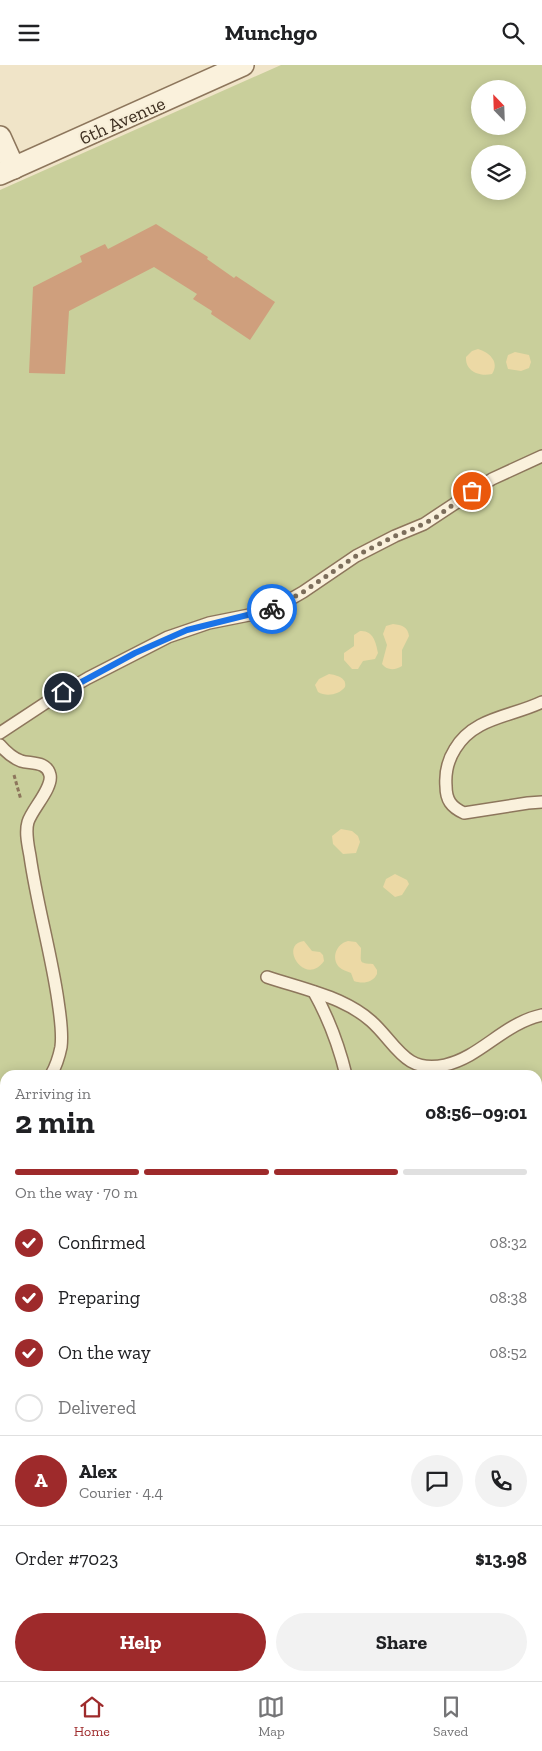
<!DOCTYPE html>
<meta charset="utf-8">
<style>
:root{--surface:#fff;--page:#f2f2f2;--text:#202124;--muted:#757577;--line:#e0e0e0;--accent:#9e2a2b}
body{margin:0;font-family:"Zilla Slab",serif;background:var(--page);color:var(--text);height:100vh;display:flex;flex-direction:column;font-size:19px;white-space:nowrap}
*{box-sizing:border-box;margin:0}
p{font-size:16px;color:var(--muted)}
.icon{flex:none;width:28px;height:28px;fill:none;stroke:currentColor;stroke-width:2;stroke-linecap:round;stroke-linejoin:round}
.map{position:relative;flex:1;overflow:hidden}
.drawer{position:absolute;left:0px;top:1005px;width:542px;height:611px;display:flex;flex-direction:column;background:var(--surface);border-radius:15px 15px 0 0;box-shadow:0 2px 12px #0003}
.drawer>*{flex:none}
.needle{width:32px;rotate:337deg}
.buttons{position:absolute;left:471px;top:15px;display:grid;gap:10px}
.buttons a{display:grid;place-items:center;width:55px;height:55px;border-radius:50%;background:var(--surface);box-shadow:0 2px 12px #0003;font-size:25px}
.pin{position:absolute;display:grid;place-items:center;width:42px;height:42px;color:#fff;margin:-21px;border:2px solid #fff;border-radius:50%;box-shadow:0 1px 5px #0007}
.courier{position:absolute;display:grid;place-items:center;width:50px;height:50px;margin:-25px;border:4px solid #1a73e8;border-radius:50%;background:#fff;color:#222;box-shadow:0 1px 6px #0007}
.summary em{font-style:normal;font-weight:700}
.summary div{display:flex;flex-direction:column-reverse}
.summary{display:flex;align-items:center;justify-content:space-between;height:85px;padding:0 15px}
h1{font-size:32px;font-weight:700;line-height:38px}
.bar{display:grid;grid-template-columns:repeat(4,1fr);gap:8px 5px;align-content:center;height:60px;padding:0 15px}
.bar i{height:6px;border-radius:4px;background:var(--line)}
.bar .active{background:var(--accent)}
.bar p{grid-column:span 4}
.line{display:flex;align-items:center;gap:12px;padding:0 15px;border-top:1px solid var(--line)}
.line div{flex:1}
.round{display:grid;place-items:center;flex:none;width:52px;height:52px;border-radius:26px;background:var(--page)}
ol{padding:0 15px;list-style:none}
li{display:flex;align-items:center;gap:15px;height:55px}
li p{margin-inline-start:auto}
li .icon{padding:5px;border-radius:50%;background:var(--accent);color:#fff;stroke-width:4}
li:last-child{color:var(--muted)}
li i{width:28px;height:28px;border:2px solid var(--line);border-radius:50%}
.button{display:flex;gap:10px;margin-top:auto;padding:10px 15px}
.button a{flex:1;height:58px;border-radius:30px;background:var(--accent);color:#fff;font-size:20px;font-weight:700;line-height:58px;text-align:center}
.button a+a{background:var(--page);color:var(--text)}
header{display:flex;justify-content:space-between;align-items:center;height:65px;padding:0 15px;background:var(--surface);font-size:22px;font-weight:700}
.dock{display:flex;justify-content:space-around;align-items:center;height:70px;border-top:1px solid var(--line);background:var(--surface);font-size:14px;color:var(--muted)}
.dock a{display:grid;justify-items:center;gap:2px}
.dock .active{color:var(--accent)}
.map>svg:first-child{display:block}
.green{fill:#c9cf9b;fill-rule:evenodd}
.sand{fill:#ecd9a5}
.building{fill:#cf9f7d}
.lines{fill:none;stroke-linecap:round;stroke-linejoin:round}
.service-casing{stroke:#8d765c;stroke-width:14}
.minor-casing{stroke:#8d765c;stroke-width:24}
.path{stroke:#8d765c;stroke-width:3;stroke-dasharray:4 2.5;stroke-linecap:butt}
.service{stroke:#faf1dc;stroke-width:11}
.minor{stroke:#faf1dc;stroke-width:21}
.done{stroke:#7c6e5b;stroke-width:5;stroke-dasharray:0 9}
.route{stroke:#1a73e8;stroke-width:6}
.labels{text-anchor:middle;stroke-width:4.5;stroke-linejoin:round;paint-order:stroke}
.street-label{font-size:19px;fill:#3d2e20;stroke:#f7eed8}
</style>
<header><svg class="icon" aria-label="menu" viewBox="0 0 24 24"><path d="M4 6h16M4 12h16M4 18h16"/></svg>Munchgo<svg class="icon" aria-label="search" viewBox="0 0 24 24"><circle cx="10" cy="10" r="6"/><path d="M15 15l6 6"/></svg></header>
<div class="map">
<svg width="542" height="1616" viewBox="0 0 542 1616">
<rect width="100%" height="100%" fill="#f0e4c8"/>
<path class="green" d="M281,0H542V1616H0V125ZM480,24H518V61H480ZM480,89H518V126H480ZM5,1010H538V1611H5Z"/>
<g class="sand">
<path d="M478,284C489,287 500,297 492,309C479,312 465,306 466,292L472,286Z"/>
<path d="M515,287L529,290L531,297L529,303L521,306L508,304L506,297L508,290Z"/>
<path d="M393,559C402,560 408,562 409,571L402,585V601C396,605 387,606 382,599L387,580L383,569L386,561Z"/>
<path d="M360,566C373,565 376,577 378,588L375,594L363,596L358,604H352L344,595V588L354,581V570Z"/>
<path d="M329,609C337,610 347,613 345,622C339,630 326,632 318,627L315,620L319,614Z"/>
<path d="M341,764L352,766L358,771L360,777L356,788L343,789L333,779L332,771Z"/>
<path d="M395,809L407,815L409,819L402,830L395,832L383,822L386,814Z"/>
<path d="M304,876L312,886L320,887L323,890L324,896C305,923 278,879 304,876Z"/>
<path d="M348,876L356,877L361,883C361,898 358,898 373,899L377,905V909C373,918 362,919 354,916L351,908C347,906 342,905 339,902C331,893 336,879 348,876Z"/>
</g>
<path class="building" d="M156,159L208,192L207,194L234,213L236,211L275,237L250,275L211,249L212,246L193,234L197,229L154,202L69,246L65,309L29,308L33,222L82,197L80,191L105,179L108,184Z"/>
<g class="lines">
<defs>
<g id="service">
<path d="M542,637C511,652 474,652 455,684C448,695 445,708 446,721C446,735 451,742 464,748L528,738L542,737"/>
<path d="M0,668L50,635L88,613L168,572L209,558L254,549L277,542L303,527L356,491L395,471L424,459L492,414L542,391"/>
<path d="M0,680C6,687 13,693 21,696C31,699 47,696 50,710C53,723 32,744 28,757C25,767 28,780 30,791C37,840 51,887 58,936C60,951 63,967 61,982C59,992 56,1001 51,1010"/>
<path d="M267,912C291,920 316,926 339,936C350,941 362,948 371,956C396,978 404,1009 445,1000C481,992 504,958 542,950"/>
<path d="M314,927C329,954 339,981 346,1010"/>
<path d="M538,1339L542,1344"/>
<path d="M538,1590H542"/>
<path d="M325,1611L333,1616"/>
<path d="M469,1616L473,1611"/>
</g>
<g id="minor">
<path d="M0,72L14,103"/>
<path d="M0,109L243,0"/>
<path d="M0,1110L5,1122"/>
<path d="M0,1218L5,1229"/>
<path d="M171,1611L173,1616"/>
<path d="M217,1611L219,1616"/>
<path d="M116,1616L121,1611"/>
</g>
</defs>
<use href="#service" class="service-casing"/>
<use href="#minor" class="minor-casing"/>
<g class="path">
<path d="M14,710L21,735"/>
<path d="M0,1367L5,1383"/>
<path d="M17,1616L18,1611"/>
</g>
<use href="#service" class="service"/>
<use href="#minor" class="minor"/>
</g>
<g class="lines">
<path class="done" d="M272,544L303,527L356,491L395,471L411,465L435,453L472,426"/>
<path class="route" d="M63,627L135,588L187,565L272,544"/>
</g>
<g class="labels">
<g class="street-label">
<text transform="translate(122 55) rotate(-24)" y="7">6th Avenue</text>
</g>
</g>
</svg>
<div class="buttons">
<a><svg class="needle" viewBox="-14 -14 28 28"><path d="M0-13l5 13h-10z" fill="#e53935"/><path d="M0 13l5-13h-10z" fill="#757577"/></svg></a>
<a><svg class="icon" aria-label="layers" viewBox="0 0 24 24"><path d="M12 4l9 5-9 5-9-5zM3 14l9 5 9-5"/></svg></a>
</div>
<div class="pin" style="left:472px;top:426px;background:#ea580c"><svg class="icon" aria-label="bag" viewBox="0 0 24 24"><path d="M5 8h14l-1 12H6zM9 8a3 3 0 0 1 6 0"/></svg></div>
<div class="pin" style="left:63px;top:627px;background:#1f2937"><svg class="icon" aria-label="home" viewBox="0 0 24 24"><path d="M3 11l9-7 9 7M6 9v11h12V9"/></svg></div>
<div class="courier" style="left:272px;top:544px"><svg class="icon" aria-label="bike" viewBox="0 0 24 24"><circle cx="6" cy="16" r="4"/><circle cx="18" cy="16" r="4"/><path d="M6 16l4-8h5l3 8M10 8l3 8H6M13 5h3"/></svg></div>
<section class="drawer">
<div class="summary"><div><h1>2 min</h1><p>Arriving in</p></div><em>08:56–09:01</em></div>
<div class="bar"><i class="active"></i><i class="active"></i><i class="active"></i><i></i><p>On the way · 70 m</p></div>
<ol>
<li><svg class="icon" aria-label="check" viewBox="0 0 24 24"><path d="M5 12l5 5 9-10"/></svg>Confirmed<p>08:32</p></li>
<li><svg class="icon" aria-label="check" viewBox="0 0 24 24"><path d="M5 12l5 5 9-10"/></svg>Preparing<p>08:38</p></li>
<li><svg class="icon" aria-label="check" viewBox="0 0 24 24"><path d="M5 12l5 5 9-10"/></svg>On the way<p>08:52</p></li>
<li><i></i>Delivered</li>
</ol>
<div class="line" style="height:90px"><b class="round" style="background:var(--accent);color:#fff">A</b><div><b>Alex</b><p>Courier · 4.4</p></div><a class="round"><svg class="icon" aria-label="chat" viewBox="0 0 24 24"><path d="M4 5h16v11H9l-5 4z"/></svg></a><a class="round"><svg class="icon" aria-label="phone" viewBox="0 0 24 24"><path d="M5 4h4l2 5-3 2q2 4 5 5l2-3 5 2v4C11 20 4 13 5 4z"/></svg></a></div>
<div class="line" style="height:65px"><div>Order #7023</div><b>$13.98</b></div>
<div class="button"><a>Help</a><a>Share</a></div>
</section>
</div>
<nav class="dock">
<a class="active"><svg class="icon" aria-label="home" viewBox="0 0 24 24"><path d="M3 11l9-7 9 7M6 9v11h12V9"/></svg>Home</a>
<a><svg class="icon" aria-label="map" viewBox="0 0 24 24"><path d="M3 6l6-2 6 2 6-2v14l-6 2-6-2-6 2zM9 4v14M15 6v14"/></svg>Map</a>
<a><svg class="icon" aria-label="saved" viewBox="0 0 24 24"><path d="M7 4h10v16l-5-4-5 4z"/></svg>Saved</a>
</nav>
